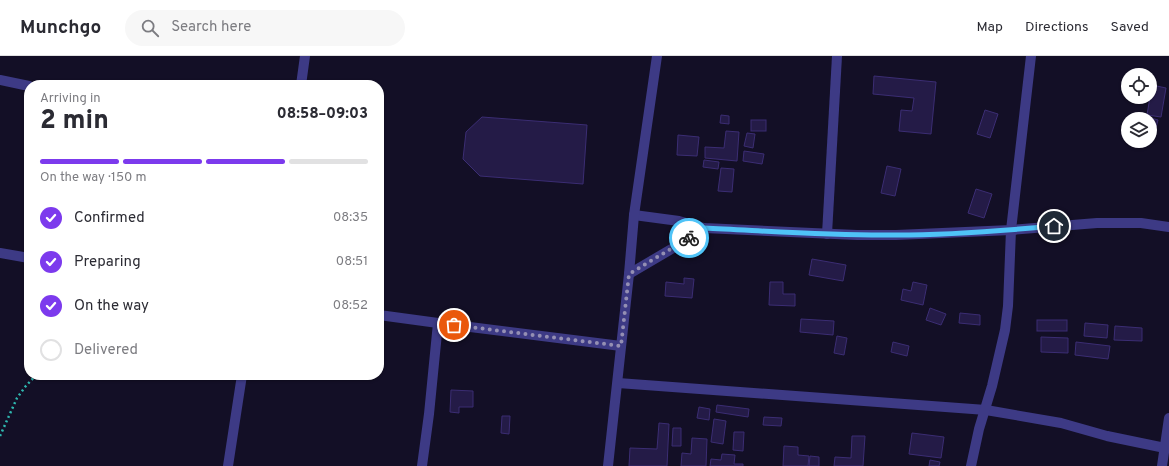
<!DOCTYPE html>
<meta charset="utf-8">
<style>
:root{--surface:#fff;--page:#f7f7f7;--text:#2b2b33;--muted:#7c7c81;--line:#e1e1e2;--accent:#7c3aed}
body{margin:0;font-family:Overpass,sans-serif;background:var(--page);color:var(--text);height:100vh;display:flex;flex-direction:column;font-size:15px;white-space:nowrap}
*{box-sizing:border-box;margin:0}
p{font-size:13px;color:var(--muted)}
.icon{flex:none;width:22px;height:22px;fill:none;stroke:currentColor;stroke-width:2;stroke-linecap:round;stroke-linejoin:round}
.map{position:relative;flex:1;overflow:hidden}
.drawer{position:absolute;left:24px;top:24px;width:360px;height:300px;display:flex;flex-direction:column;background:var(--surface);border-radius:16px;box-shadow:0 1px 3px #0004}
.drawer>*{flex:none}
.tools{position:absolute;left:1121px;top:12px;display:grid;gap:8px}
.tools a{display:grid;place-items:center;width:36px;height:36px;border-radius:50%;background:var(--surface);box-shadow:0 1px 3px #0004;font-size:20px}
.pin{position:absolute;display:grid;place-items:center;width:34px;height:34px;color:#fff;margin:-17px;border:2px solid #fff;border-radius:50%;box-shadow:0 1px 4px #0007}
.courier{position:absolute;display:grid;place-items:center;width:40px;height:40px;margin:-20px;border:3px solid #4fc3f7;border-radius:50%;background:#fff;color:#222;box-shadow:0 1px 5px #0007}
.head em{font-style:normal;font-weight:800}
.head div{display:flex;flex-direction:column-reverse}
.head{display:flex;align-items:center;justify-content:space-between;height:68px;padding:0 16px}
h1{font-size:26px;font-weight:800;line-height:30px}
.bar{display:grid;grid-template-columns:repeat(4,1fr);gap:6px 4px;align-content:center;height:48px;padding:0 16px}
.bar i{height:5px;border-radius:3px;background:var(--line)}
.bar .selected{background:var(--accent)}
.bar p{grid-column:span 4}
ol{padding:0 16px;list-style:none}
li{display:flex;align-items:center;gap:12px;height:44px}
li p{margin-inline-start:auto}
li .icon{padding:4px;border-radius:50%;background:var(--accent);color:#fff;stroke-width:4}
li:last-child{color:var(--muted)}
li i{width:22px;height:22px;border:2px solid var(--line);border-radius:50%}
header{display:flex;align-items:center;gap:24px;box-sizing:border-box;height:56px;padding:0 20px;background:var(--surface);border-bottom:1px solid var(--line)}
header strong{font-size:19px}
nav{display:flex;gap:22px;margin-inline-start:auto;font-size:14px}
.search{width:280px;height:36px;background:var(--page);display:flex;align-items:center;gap:10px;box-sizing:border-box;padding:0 14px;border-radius:22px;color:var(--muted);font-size:15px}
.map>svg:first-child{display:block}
.building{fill:#241b47;stroke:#3b2d73}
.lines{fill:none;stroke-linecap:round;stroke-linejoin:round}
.path{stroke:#2fb8b0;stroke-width:2.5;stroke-dasharray:2 3;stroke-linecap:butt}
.minor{stroke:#3d3a85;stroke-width:10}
.done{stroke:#948fb3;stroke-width:4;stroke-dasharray:0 7.2}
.route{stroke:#4fc3f7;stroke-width:5}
</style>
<header>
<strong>Munchgo</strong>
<div class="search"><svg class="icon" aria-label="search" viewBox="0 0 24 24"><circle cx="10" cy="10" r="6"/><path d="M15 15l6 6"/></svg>Search here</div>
<nav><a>Map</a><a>Directions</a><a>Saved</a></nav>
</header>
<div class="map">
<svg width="1169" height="410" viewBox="0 0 1169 410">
<rect width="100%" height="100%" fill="#130f26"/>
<g class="building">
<path d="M874,20L936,26L931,78L899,75L901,54L912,55L914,42L873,38Z"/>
<path d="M1152,29L1166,32L1161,61L1147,59Z"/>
<path d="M985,54L998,58L990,82L977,78Z"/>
<path d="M1137,58L1158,64L1155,75L1150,74V63H1136Z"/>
<path d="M721,59L729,60V68L720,67Z"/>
<path d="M482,61L587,69L583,128L480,120L463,103L466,76Z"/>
<rect x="751" y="64" width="15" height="11"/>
<path d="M726,75L739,76L737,105L705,102V91L724,92Z"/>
<path d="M747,77L755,78L753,92L744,90Z"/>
<path d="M678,79L699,81L697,100L677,99Z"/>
<path d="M744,95L764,98L762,108L743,105Z"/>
<path d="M704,104L719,106L718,113L703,111Z"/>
<path d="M887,110L901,113L895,140L881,137Z"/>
<path d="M721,112L734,113L732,136L718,135Z"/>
<path d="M976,133L992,138L984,162L968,157Z"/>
<path d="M812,203L846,209L843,225L809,219Z"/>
<path d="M684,222L694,223L692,242L665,240L666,226L684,228Z"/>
<path d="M770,226H783V238H795V250L769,249Z"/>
<path d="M913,226L927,229L923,249L901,244L903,233L911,235Z"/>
<path d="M930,252L946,258L941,269L926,264Z"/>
<path d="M960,257L980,259V269L959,267Z"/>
<path d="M801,263L834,265L833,279L800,276Z"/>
<rect x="1037" y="264" width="30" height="11"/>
<path d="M1085,267L1108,269L1107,282L1084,280Z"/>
<path d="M1115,270L1142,272V285L1114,284Z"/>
<path d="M837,280L847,282L844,299L834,297Z"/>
<path d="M1041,281L1068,282V297L1041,296Z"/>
<path d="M893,286L909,290L907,300L891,296Z"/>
<path d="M1076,286L1110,290L1108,303L1075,299Z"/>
<path d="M451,334L473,335V351H459V357L450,356Z"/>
<path d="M717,349L749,353L748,361L716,356Z"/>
<path d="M699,351L710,353L709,364L697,362Z"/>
<path d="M502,360H510L509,378L501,377Z"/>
<path d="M764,361L782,362L781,370L763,369Z"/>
<path d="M714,363L726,365L723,388L711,386Z"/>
<path d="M659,367L669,368L667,410H629L630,392L657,393Z"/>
<path d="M673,372H681V390H672Z"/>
<path d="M734,376H744L743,395L733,394Z"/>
<path d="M912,377L944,381L941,402L909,398Z"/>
<path d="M852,380H865L863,410H834L835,401L851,402Z"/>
<path d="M692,382L707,383L706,410H681L682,397L691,398Z"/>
<path d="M784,390L798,391V399L809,400L808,410H783Z"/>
<path d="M722,398L735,399L734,408H743V410H710L711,403L721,404Z"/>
<path d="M810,400L819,401V410H809Z"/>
<path d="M930,404L940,406L939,410H929Z"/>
</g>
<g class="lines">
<path class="path" d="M0,380L17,342L25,331L36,319"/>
<g class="minor">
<path d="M0,24L29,30"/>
<path d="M301,29L305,0"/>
<path d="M634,159L679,165L704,172L857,179H896L1011,174L1097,167H1141L1169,171"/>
<path d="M827,178L837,0"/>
<path d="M0,197L29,202"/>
<path d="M629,218L685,185L704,172"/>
<path d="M379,259L438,267L621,290"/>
<path d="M618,327L986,354L1061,367L1107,380L1165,392"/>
<path d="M228,410L242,319"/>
<path d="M422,410L429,358L438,267"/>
<path d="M608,410L629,218L634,159L657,0"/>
<path d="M971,410L979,373L992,330L1005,274L1008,250L1011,174L1031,0"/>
<path d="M1162,410L1169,362"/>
</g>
</g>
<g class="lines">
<path class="done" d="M454,269L621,290L629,218L689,182"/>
<path class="route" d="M689,182L704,172C768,175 832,180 896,179C948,179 1001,175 1054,170"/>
</g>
</svg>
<div class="tools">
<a><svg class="icon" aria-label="locate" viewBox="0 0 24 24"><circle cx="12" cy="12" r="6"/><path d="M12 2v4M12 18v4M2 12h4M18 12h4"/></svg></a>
<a><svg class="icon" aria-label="layers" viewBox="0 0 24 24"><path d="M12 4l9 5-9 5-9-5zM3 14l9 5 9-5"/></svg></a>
</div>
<div class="pin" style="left:454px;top:269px;background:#ea580c"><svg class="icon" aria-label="bag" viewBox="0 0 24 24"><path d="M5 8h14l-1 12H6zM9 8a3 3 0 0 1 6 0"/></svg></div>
<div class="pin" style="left:1054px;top:170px;background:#1f2937"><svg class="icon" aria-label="home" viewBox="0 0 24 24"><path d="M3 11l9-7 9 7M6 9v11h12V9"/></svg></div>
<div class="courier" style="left:689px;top:182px"><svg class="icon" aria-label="bike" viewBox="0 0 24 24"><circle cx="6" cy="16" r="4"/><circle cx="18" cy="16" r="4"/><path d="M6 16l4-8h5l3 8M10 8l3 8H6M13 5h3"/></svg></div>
<section class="drawer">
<div class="head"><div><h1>2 min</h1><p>Arriving in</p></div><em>08:58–09:03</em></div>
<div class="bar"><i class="selected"></i><i class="selected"></i><i class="selected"></i><i></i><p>On the way · 150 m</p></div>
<ol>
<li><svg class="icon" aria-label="check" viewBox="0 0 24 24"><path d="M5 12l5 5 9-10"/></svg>Confirmed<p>08:35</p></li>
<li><svg class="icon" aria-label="check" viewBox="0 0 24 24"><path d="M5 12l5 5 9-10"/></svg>Preparing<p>08:51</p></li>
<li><svg class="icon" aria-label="check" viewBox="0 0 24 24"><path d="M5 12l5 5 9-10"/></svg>On the way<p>08:52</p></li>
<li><i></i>Delivered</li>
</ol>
</section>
</div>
